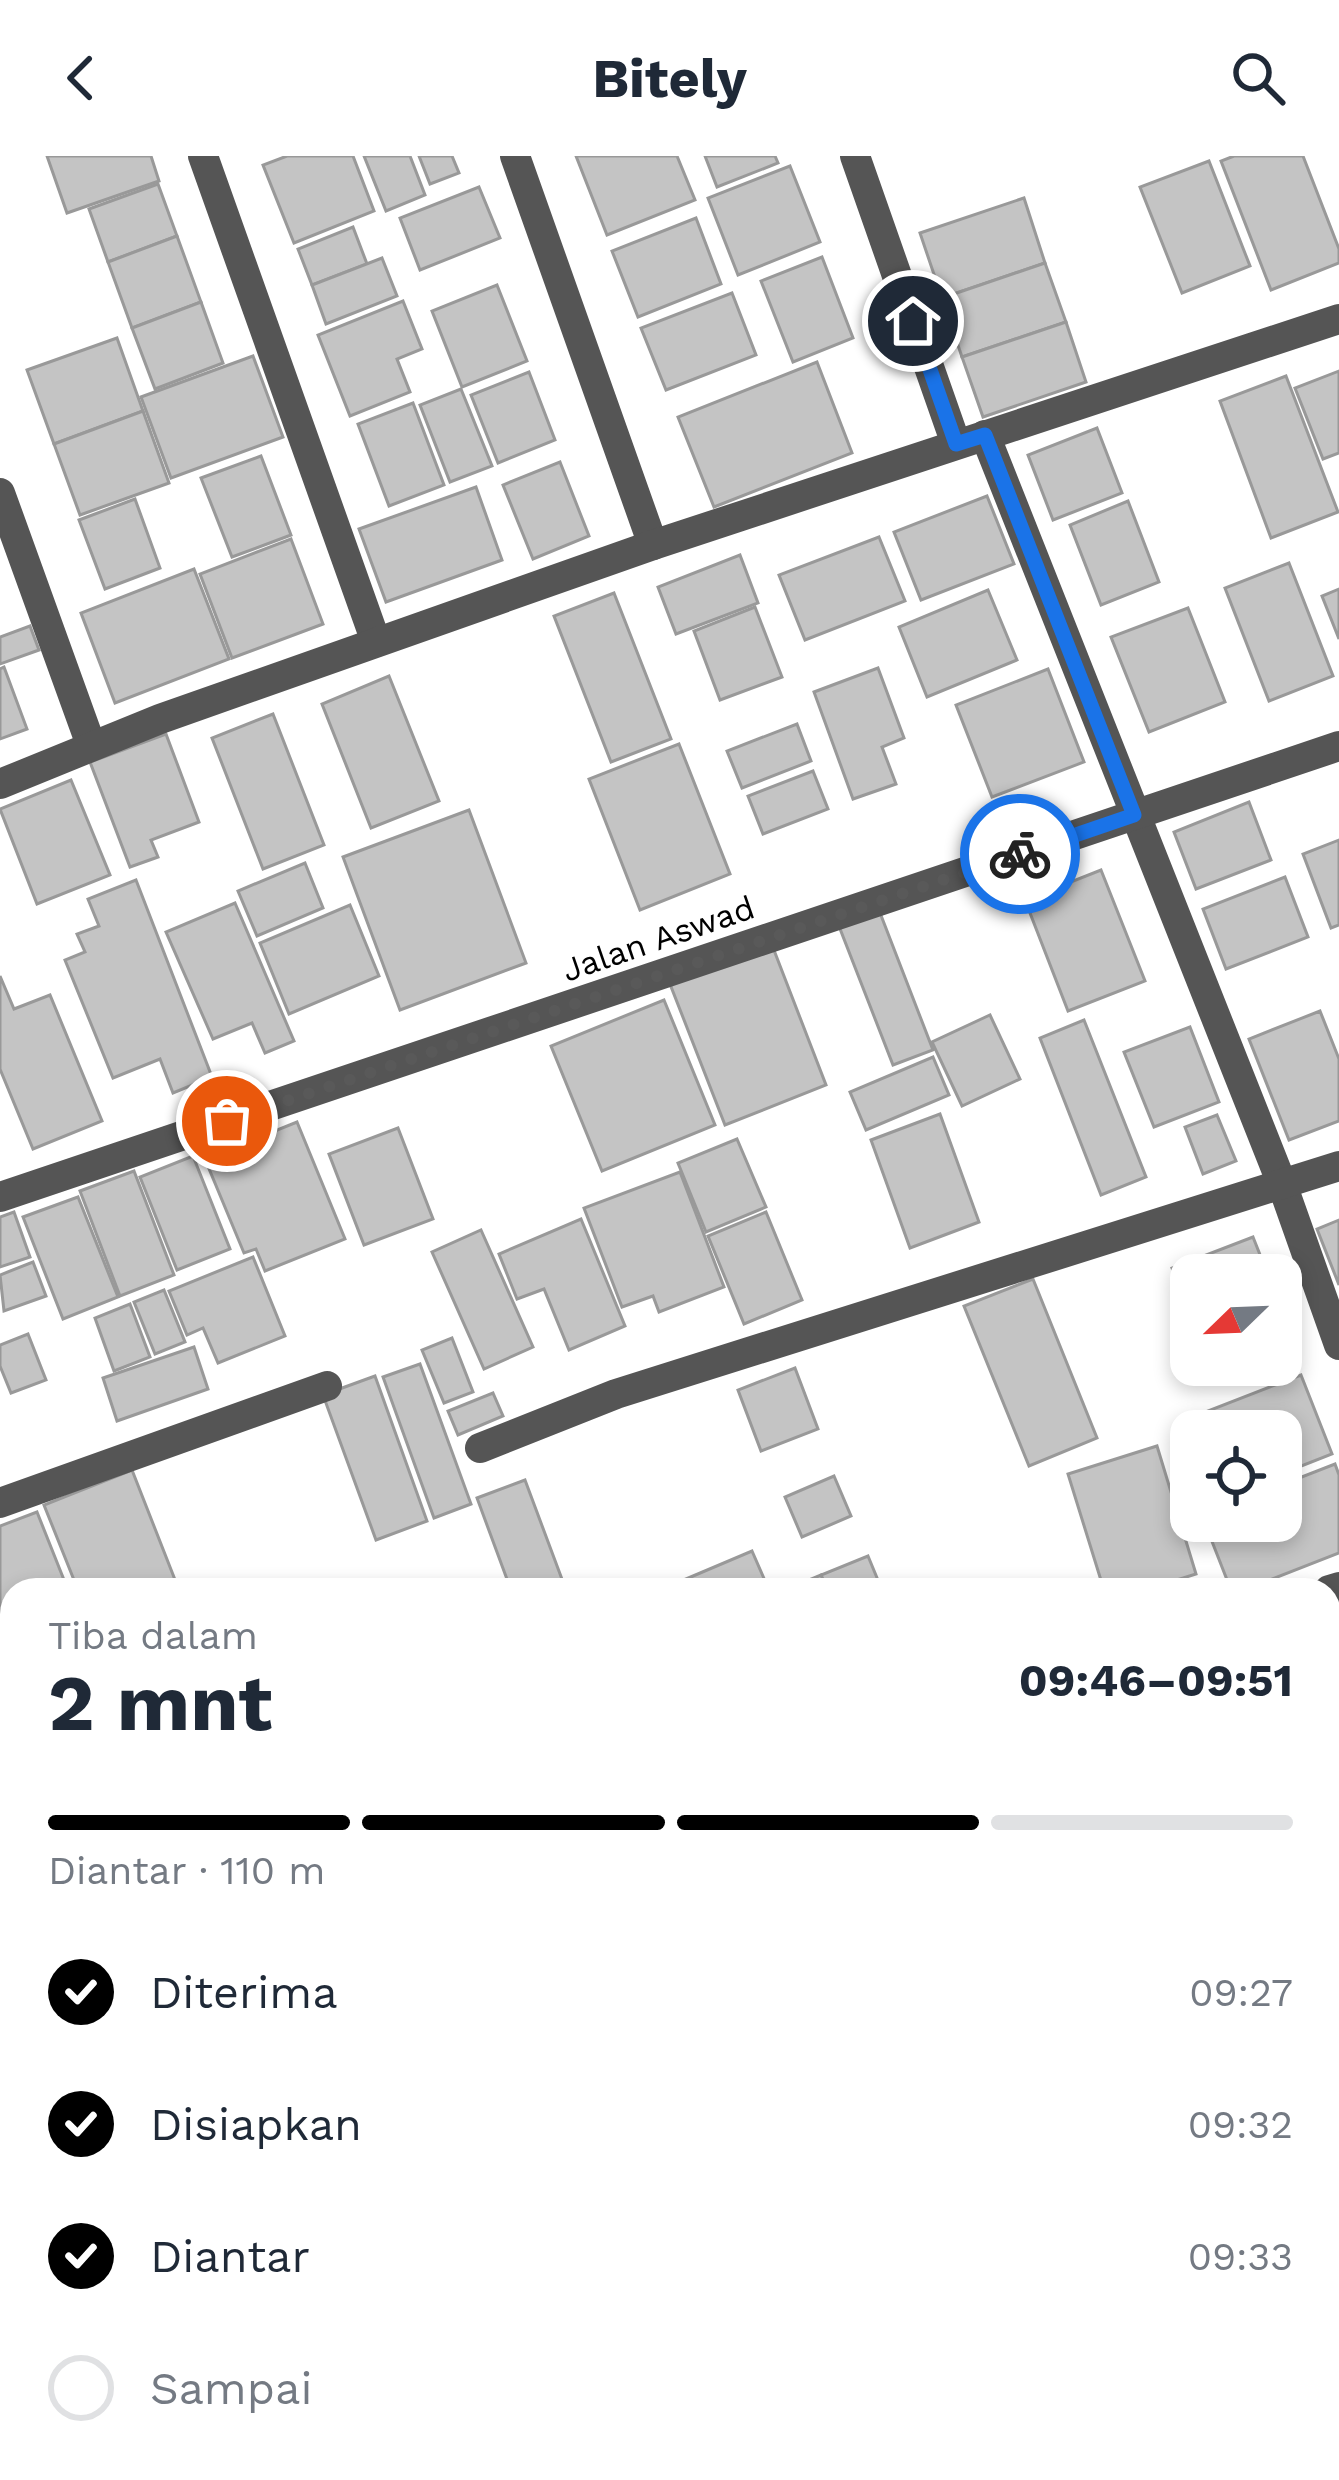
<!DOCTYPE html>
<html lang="id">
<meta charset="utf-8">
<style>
:root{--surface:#fff;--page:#f2f2f3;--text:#1f2937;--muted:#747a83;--line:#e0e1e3;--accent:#000}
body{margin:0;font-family:"Work Sans",sans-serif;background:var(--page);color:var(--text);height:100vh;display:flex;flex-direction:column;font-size:45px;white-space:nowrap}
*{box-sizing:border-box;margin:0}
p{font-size:39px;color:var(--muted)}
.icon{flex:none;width:66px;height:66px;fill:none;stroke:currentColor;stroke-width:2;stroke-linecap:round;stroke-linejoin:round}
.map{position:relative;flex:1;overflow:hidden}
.side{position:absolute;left:0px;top:1422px;width:1341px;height:903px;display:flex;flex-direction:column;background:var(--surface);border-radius:36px 36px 0 0;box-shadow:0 6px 18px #0003}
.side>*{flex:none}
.needle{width:78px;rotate:247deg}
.fabs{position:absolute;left:1170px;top:1098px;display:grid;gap:24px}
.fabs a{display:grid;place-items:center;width:132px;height:132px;border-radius:24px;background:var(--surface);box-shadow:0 6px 18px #0003;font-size:60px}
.pin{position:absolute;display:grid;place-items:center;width:102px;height:102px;color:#fff;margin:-51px;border:6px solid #fff;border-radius:50%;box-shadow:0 3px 12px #0007}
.courier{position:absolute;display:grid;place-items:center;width:120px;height:120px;margin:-60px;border:9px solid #1a73e8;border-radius:50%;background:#fff;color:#222;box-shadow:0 3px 15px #0007}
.overview em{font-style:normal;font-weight:700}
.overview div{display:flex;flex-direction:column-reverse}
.overview{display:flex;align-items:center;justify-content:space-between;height:204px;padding:0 48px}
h1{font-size:78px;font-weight:700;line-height:90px}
.bar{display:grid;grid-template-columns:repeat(4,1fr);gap:18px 12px;align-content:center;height:144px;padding:0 48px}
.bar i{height:15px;border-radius:9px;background:var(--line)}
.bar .active{background:var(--accent)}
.bar p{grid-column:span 4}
ol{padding:0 48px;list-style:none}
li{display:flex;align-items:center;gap:36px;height:132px}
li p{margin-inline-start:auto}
li .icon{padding:12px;border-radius:50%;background:var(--accent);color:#fff;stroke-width:4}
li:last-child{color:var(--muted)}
li i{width:66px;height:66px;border:6px solid var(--line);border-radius:50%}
header{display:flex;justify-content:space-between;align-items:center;height:156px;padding:0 48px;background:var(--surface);font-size:54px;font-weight:700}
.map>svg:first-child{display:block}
.building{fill:#c4c4c4;stroke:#999;stroke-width:3}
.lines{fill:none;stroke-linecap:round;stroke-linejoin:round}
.minor{stroke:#555;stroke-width:30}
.done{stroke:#595959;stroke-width:12;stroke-dasharray:0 21.6}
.route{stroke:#1a73e8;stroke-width:15}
.labels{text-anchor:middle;stroke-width:9;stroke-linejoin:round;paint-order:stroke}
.street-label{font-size:33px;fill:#000;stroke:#fff}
</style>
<header><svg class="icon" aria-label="back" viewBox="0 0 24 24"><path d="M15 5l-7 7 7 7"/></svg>Bitely<svg class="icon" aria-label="search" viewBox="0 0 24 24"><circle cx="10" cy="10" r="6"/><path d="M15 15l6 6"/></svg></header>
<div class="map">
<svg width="1339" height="2324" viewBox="0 0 1339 2324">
<rect width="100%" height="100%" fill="#fff"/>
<g class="building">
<path d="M47,0H151L159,25L67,57Z"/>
<path d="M287,0H353L374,55L294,87L263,9Z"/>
<path d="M364,0H410L425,39L386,55Z"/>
<path d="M419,0H452L459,17L430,28Z"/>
<path d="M576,0H677L695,44L607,79Z"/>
<path d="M705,0H775L778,7L717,31Z"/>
<path d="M1234,0H1303L1339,93V107L1271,134L1221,5Z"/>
<path d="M1209,5L1250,110L1182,137L1140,31Z"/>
<path d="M790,10L820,86L738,119L708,42Z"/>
<path d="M158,28L177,80L108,106L89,53Z"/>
<path d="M479,31L500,82L420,114L400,62Z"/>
<path d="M1024,42L1045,107L942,142L920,77Z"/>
<path d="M696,62L721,128L638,161L612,95Z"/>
<path d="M353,71L367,108L312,129L298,93Z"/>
<path d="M177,80L201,146L132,172L108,106Z"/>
<path d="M822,101L853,182L793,206L761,125Z"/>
<path d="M382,102L397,140L326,168L312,129Z"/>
<path d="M1045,107L1066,166L962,201L942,142Z"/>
<path d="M497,129L527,205L462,231L432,155Z"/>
<path d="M732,137L756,199L666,234L641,172Z"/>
<path d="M403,145L422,193L397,203L410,236L350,260L318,179Z"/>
<path d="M201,146L223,207L155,233L132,172Z"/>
<path d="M1066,166L1086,226L983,261L962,201Z"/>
<path d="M117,182L143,255L54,288L27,214Z"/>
<path d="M253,200L283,281L171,322L141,241Z"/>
<path d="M817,206L852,297L714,351L678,261Z"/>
<path d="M1339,215V297L1323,303L1295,232Z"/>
<path d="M529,216L555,284L498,307L471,239Z"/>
<path d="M1286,220L1338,356L1271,382L1220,245Z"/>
<path d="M461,233L492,310L450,326L420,249Z"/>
<path d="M413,247L444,329L389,350L358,268Z"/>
<path d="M143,255L169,327L80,359L54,288Z"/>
<path d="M1097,272L1122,337L1053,364L1028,299Z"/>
<path d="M261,300L291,379L232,401L201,322Z"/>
<path d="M560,306L589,380L533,403L503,329Z"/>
<path d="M476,331L502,404L386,446L359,373Z"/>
<path d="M987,340L1014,408L921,444L894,376Z"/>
<path d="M135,343L160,412L105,433L79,364Z"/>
<path d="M1128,345L1159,426L1101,449L1070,369Z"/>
<path d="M879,381L905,445L805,484L779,419Z"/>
<path d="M291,383L323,468L232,502L200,418Z"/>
<path d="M740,399L758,447L676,478L658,431Z"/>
<path d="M1289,407L1333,520L1269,545L1225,432Z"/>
<path d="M194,413L229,503L115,547L81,457Z"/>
<path d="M1339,433V483L1322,440Z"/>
<path d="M988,434L1017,504L927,541L899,471Z"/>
<path d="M614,437L671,583L611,606L554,460Z"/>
<path d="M755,451L782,521L720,544L694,475Z"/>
<path d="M1188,452L1225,546L1149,576L1111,481Z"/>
<path d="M30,470L39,494L0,508V481Z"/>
<path d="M4,511L27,573L0,583V513Z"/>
<path d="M878,512L904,582L882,591L896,628L853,643L814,536Z"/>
<path d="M1048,513L1084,606L992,641L956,549Z"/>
<path d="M389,520L439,645L371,672L322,548Z"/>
<path d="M273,558L324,689L263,713L212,582Z"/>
<path d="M797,568L811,605L742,632L727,595Z"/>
<path d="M166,578L199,666L151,684L158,701L130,711L90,606Z"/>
<path d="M679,588L730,718L640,754L589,623Z"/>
<path d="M813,615L828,653L763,678L748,640Z"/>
<path d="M71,624L110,719L37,748L0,653Z"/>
<path d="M1249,646L1271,704L1196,733L1174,676Z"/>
<path d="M469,654L526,807L400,854L343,701Z"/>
<path d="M1339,684V769L1331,772L1303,698Z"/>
<path d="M305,707L323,752L257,780L238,735Z"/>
<path d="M1101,714L1145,825L1068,855L1025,744Z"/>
<path d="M1285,721L1308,781L1226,813L1203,753Z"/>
<path d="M136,724L212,921L173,937L160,903L113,922L65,804L85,796L77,778L99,770L88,743Z"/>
<path d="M235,747L294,885L265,897L252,867L213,883L166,776Z"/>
<path d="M350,749L379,820L289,858L260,787Z"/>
<path d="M877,749L933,894L893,909L837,765Z"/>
<path d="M772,789L826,929L725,969L670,828Z"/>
<path d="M0,820L14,853L50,839L102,965L33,993L0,913Z"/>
<path d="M664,844L715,969L602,1015L551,890Z"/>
<path d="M1320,855L1339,903V965L1289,984L1249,883Z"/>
<path d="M990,859L1020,923L962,950L932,886Z"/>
<path d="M1084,864L1146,1021L1101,1039L1040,882Z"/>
<path d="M1190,871L1219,946L1154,971L1124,896Z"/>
<path d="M933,901L949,939L866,974L850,936Z"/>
<path d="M940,958L979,1066L910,1092L871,984Z"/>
<path d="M1217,959L1236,1005L1203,1018L1185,971Z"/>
<path d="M297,966L345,1083L265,1115L256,1093L244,1097L205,1003Z"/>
<path d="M398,972L433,1063L364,1089L329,998Z"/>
<path d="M737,983L766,1051L706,1076L678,1007Z"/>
<path d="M193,1000L230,1093L177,1114L140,1021Z"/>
<path d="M134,1015L174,1119L120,1140L80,1035Z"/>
<path d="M680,1016L724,1131L659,1156L653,1140L622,1151L584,1052Z"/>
<path d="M78,1041L118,1141L63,1163L23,1061Z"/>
<path d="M14,1056L30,1101L0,1111V1061Z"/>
<path d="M766,1056L802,1144L744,1168L708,1080Z"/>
<path d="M581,1063L625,1170L569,1194L544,1133L517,1143L499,1098Z"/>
<path d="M1339,1064V1129L1317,1073Z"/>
<path d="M481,1074L533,1191L484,1213L432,1096Z"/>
<path d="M1253,1081L1268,1119H1191V1160L1172,1112Z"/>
<path d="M253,1101L285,1180L218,1207L203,1172L187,1179L169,1135Z"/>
<path d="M33,1106L46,1140L4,1155L0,1119Z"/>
<path d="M1033,1123L1097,1282L1029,1310L964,1150Z"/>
<path d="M164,1134L185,1186L155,1198L134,1146Z"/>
<path d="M130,1148L150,1201L114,1215L95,1162Z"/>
<path d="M28,1178L46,1224L11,1237L0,1210V1189Z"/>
<path d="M452,1182L473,1236L444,1247L422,1194Z"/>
<path d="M194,1191L208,1233L117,1265L103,1222Z"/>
<path d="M420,1208L471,1348L434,1362L383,1221Z"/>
<path d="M795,1212L818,1273L761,1295L738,1234Z"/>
<path d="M1301,1219L1332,1298L1281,1318V1275H1191V1288L1182,1265Z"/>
<path d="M375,1220L427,1365L376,1384L323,1239Z"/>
<path d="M493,1237L503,1260L458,1279L448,1255Z"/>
<path d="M1157,1290L1196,1418L1145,1434H1104L1068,1318Z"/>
<path d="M1335,1308L1339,1319V1397L1244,1434H1231L1204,1365H1281V1329Z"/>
<path d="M132,1314L179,1434H78L44,1349Z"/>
<path d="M834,1320L851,1360L802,1381L785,1341Z"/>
<path d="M525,1324L566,1434H511L477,1342Z"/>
<path d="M37,1356L68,1434H12V1526L0,1531V1370Z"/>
<path d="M752,1395L769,1434H660Z"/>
<path d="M868,1400L882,1434H827L821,1419Z"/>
<path d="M821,1419L827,1434H785Z"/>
<path d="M1339,1435V1490L1330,1493L1329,1438Z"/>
<path d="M1329,1579L1339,1608V1646L1329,1650Z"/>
<path d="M1329,1982L1339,1997V2059L1329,2063Z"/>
<path d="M12,2086V2151L6,2137L0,2139V2090Z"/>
<path d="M4,2253L12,2273V2313H28L33,2324H0V2255Z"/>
<path d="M33,2313H99L101,2318L86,2324H37Z"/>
<path d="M263,2313H340L310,2324H268Z"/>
<path d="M348,2313H355L359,2324H319Z"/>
<path d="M393,2313H477L481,2324H365Z"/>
<path d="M645,2313H758L763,2324H650Z"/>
<path d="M772,2313H818L792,2324H776Z"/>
<path d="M1134,2313H1214L1219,2324H1106Z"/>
</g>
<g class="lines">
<g class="minor">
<path d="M203,0L376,486"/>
<path d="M515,0L653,389"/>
<path d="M855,0L956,288"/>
<path d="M985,279L1282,1028L1339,1189"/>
<path d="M0,337L91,589"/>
<path d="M0,628L160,563L653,389L1339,163"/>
<path d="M0,1041L1339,590"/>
<path d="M480,1292L616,1238L1339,1010"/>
<path d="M0,1347L327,1230"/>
<path d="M1329,1434L1339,1431"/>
<path d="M1329,1565L1339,1561"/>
<path d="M0,1783L12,1814"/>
<path d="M1329,1790L1339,1786"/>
<path d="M0,1851L12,1846"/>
<path d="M1329,2214L1339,2210"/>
<path d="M0,2239L12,2234"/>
<path d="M220,2313L224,2324"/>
<path d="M1020,2324L1051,2313"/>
</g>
</g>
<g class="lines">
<path class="done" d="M227,965L1020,698"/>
<path class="route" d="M913,165L956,288L985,279L1134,659L1020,698"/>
</g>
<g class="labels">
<g class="street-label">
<text transform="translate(658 782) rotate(-19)" y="12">Jalan Aswad</text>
</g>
</g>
</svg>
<div class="fabs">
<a><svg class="needle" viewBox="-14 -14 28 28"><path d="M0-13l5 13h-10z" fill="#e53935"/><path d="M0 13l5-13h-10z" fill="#747a83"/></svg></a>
<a><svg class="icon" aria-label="locate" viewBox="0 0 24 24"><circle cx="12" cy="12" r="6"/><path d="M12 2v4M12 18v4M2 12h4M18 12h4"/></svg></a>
</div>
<div class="pin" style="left:227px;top:965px;background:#ea580c"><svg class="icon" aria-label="bag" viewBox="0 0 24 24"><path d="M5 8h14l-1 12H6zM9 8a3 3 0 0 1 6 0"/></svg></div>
<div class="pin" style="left:913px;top:165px;background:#1f2937"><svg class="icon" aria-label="home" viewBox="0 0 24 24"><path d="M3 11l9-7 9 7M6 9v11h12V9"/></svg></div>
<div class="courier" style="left:1020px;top:698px"><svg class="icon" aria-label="bike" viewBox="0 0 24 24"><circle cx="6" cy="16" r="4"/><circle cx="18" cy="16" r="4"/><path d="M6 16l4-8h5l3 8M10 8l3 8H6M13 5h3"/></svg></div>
<section class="side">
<div class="overview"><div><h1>2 mnt</h1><p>Tiba dalam</p></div><em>09:46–09:51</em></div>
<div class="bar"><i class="active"></i><i class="active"></i><i class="active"></i><i></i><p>Diantar · 110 m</p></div>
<ol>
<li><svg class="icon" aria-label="check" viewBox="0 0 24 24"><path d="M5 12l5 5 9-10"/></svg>Diterima<p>09:27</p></li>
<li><svg class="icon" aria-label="check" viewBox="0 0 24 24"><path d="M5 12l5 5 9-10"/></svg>Disiapkan<p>09:32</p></li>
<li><svg class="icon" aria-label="check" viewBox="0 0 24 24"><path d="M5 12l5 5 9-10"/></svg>Diantar<p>09:33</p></li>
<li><i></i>Sampai</li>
</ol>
</section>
</div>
